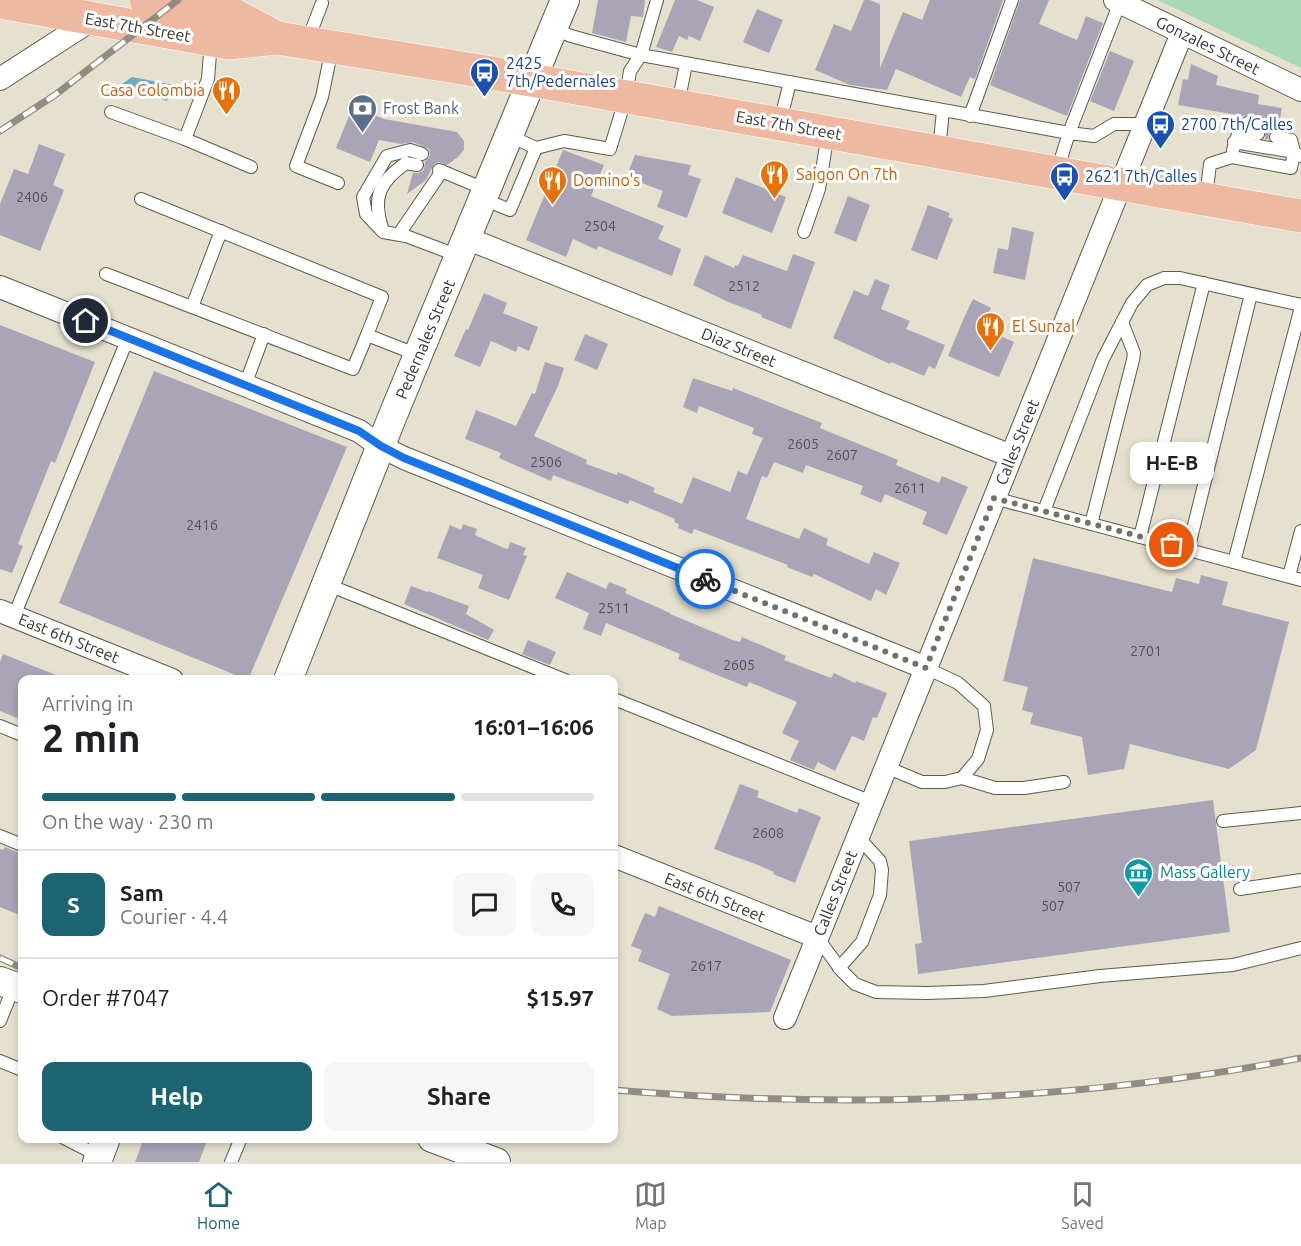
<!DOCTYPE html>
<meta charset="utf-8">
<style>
:root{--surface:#fff;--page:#f6f6f6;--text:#202124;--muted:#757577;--line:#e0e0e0;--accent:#1d6473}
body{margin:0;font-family:Ubuntu,sans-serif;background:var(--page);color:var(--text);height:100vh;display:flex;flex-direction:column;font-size:22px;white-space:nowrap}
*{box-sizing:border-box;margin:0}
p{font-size:20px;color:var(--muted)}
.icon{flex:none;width:33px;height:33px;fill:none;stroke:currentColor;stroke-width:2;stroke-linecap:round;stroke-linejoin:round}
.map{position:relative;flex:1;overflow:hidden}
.panel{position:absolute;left:18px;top:675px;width:600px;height:468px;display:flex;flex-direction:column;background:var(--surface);border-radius:12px;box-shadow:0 3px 9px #0003}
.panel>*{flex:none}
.pin{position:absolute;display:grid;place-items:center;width:51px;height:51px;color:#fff;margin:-26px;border:3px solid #fff;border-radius:50%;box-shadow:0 2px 6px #0007}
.courier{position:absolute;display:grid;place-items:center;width:60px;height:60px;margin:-30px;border:4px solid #1a73e8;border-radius:50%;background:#fff;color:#222;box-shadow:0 2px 8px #0007}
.bubble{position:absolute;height:42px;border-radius:12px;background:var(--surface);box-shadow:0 3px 9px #0003;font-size:20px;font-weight:600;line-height:42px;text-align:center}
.headline em{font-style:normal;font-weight:600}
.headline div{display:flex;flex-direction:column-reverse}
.headline{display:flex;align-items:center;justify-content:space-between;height:102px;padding:0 24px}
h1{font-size:39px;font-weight:600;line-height:45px}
.bar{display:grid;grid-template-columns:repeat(4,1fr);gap:9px 6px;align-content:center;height:72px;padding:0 24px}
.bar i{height:8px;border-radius:4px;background:var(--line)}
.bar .current{background:var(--accent)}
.bar p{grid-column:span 4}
.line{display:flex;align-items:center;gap:15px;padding:0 24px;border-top:2px solid var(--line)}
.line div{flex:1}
.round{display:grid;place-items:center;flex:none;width:63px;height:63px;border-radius:12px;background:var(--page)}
.cta{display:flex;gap:12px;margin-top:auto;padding:12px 24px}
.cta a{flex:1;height:69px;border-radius:12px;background:var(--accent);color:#fff;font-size:24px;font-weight:600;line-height:69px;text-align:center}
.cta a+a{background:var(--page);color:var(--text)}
.dock{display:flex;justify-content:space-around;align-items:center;height:84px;border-top:2px solid var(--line);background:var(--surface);font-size:16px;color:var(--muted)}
.dock a{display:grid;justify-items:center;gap:3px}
.dock .current{color:var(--accent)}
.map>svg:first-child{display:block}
.green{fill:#a8d8b5}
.water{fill:#6dabc6}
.building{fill:#a9a5b7}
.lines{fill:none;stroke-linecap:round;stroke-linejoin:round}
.service-casing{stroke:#5e5a4a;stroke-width:14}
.minor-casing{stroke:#5e5a4a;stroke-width:24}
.tertiary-casing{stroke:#5e5a4a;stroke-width:30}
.primary-casing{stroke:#fff;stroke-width:34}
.service{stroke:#fff;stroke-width:12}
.minor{stroke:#fff;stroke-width:22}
.tertiary{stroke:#fff;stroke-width:28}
.primary{stroke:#efb8a0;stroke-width:33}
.rail-casing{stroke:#918d81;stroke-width:7}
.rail{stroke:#fff;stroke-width:4.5;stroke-dasharray:14;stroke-linecap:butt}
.done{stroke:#747166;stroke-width:6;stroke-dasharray:0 10.8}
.route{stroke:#1a73e8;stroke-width:8}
.labels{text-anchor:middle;stroke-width:6;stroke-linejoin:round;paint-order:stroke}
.number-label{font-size:14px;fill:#535050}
.street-label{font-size:16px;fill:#36342d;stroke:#fff}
.transit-label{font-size:16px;fill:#164399;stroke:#fff;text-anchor:start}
.food-label{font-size:16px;fill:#c56008;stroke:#fff;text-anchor:start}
.service-label{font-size:16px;fill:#4e5e75;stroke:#fff;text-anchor:start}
.culture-label{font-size:16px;fill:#0d838f;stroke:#fff;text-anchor:start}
</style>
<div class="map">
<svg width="1301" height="1162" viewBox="0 0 1301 1162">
<rect width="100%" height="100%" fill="#e6e1cf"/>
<path class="green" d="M1157,0H1301V68L1170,6Z"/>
<path class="water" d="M132,77L174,85L167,101L122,84Z"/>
<g class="building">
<path d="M598,0H645L643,17L631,16L626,42L592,33Z"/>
<path d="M675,0H697L714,7L700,41L689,36L687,40L679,36L672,52L656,47Z"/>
<path d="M864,0H870L880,4V68L903,12L922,20L930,0H1003L975,79L970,77L961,97L896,69L887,90L850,85L815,70L834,24L851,31Z"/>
<path d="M1020,0H1049L1039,24L1077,40L1086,16L1103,23L1067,116L990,85Z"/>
<path d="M757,9L783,20L769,53L743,42Z"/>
<path d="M1110,51L1134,61L1114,111L1090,101Z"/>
<path d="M1191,64L1218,76L1216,85L1259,95L1258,104L1282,108L1278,129L1270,131L1268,139H1265V130L1268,123L1264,116L1249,114L1243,116L1178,105L1183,79L1188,80Z"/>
<path d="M353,106L384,119L457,132L464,141V150L458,157L447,165L439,162L434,164L426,180L407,194L413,173H419L424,170L425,162L430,156L429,149L413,142L401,144L379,140L370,162L336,148Z"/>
<path d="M39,144L65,154L53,185L64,190L40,251L0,235V204L14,169L28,174Z"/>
<path d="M563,150L604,165L591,196L664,226L658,239L681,249L672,276L598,246L597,250L573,239L566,257L526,240Z"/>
<path d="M635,155L691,165L688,175L701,179L687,218L657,207L663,191L626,177Z"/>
<path d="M736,177L786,197L772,233L722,213Z"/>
<path d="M848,196L870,205L856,242L834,233Z"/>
<path d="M928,205L950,213L948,217L953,219L937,260L911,250Z"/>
<path d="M1012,227L1034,232L1025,280L993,273L998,248L1008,250Z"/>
<path d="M793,254L815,262L791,329L761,317L762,315L726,301L693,285L705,255L734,268L735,265L738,266L743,255L787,271Z"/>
<path d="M875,279L890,285L881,309L910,321L906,329L945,345L935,369L929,366L924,376L891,362L890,364L833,338L854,290L868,296Z"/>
<path d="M484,293L507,303L503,313L538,327L529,351L518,346L516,352L491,341L480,367L454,356L466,329L468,330Z"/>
<path d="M973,299L991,308L981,327L1014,342L999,377L948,356L963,320Z"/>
<path d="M0,325L95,362L55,463L51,461L18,544L23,546L12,573L0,569Z"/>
<path d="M585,334L608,344L597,370L574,360Z"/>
<path d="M545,362L564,368L558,386L534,436L587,460L586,464L617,475L618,472L655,488L653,492L682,504L693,477L730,492L738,471L747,475L763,438L752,434L754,428L699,406L697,413L683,407L693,378L732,391L733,388L822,423L820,428L898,460L896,465L939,483L942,476L968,487L947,535L922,524L927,512L885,494L881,503L860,494L863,486L806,465L803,473L774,462L767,478L762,476L746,519L799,539L804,528L828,539L826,545L869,564L874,552L900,563L886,595L876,589L871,601L814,574L812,577L787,567L788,565L694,529L692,534L678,528L679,524L674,522L675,519L630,500L628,504L553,475L551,481L499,458L501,453L465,439L476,410L516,426L532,393L535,394Z"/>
<path d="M154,371L347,447L248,680L59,603Z"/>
<path d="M463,524L477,529L475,535L504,548L508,549L510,542L526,548L523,555L527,556L509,600L478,588L483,575L437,558L450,525L461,530Z"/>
<path d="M1033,558L1172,592L1176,578L1199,584L1201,575L1228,582L1222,605L1289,622L1256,750L1229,769L1130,744L1124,769L1088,775L1082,737L1030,724L1033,713L1022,710L1028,687L1003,681Z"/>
<path d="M567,572L606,589L609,582L627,589L625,593L670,613V614L733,640L740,642L742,637L761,645L786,656L784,660L831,678L834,673L855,683L856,681L887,693L877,718L873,717L864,741L852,736L835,771L818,762L814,770L790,760L799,741L782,733L797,702L749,682L747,687L727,679L678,659L680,654L606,623L601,636L583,629L589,613L555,598Z"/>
<path d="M411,586L427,592L428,591L469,606L466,614L494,630L488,640L404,604Z"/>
<path d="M528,640L556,652L550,665L522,654Z"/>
<path d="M3,654L66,679L22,680V720L0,711V662Z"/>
<path d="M740,784L759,791L757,797L797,813L799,808L821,817L795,883L773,874L774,872L758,865L714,849Z"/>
<path d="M1213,800L1230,932L918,974L915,944L922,943L909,841Z"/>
<path d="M5,847L22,854V916L0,907V849L3,850Z"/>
<path d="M659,906L791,960L770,1012L672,1016L657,1009L670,974L638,961L642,950L631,946L645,913L655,917Z"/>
<path d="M144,1138H208L199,1162H135Z"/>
</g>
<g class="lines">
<defs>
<g id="service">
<path d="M554,29L571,36L641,55L1069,133L1094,136L1114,124H1144"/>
<path d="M307,42L322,3"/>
<path d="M332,48L322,97L296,166L338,183"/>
<path d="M678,104L686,64"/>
<path d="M111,112L185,139L208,79L211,41"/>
<path d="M970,116L1012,0"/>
<path d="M780,122L790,82"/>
<path d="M1239,131L1258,134"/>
<path d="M185,139L251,167"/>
<path d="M1234,142L1294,152L1300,156"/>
<path d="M536,148L564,141L610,149L626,97L630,71L641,55L657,0"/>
<path d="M939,150L943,111"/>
<path d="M1233,150L1239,131L1249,122L1260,123"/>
<path d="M422,154L410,150L387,156L363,197L366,214L383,232L406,236L459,256"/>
<path d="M439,170L487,190"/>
<path d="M1057,171L1069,133L1120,2"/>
<path d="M1206,197L1210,164L1232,157L1291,168L1294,152L1291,140L1276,137"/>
<path d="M141,199L382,297L367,335L418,355"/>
<path d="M483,199L510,210L536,148L510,136"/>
<path d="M382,228C372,197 380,181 406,163L417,165"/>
<path d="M804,232L819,189L828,133"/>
<path d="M399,234L442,171"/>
<path d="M106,274L353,369L367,335"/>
<path d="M192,307L221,231"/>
<path d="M245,385L264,334"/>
<path d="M994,498L1301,580"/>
<path d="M1044,511L1103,359L1132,303L1147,285L1164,278H1180L1301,305"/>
<path d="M1091,524L1133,360L1134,353L1122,322"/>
<path d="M1140,537L1204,283"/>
<path d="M1188,550L1251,294"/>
<path d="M1234,562L1301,307"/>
<path d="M1289,576L1301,531"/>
<path d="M326,584L565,680"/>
<path d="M14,616L128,338"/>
<path d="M614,699L872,802"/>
<path d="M0,726L22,735"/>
<path d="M886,767L922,782H945L962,778L978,759L987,730L984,706L958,683L926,668"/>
<path d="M962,778L995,788H1024L1064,782"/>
<path d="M1223,821L1301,813"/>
<path d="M0,836L22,845"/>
<path d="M1240,889L1301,880"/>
<path d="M817,937L841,970L855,984L876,992L927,993L984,991L1100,976L1233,965L1301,948"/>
<path d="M839,968L862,942L880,895L882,870L880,861L858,837"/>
<path d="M0,1021L14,986"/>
<path d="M0,1061L22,1070"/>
<path d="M64,1138L99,1156"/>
<path d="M231,1162L241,1138"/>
</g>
<g id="minor">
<path d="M1115,0L1301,90"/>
<path d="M0,79L93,19"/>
<path d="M466,238L1011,456"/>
<path d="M0,287L359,431L380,446L404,458L926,668"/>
<path d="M0,611L172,680"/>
<path d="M614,856L817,937"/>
<path d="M785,1018L1182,33"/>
</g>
<g id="tertiary">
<path d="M288,680L393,415L565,0"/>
<path d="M0,981L22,989"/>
<path d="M432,1138L496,1162"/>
<path d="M97,1162L106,1138"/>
</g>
<g id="primary">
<path d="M146,0L234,15L277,38"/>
<path d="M0,2L229,43L277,38L474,70L1301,216"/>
</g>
</defs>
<use href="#service" class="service-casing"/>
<use href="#minor" class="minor-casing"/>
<use href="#tertiary" class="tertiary-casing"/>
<use href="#primary" class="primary-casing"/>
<use href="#service" class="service"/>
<use href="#minor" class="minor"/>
<use href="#tertiary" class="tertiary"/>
<use href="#primary" class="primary"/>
<defs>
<g id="rail">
<path d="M0,131L55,95L178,0"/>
<path d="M0,958L22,968"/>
<path d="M614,1090C842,1109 1076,1102 1301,1058"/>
</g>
</defs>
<use href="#rail" class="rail-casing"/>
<use href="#rail" class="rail"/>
</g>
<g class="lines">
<path class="done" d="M705,579L926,668L994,498L1172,545"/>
<path class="route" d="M86,321L359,431L381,446L404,458L705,579"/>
</g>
<defs>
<symbol id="bus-pin" viewBox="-11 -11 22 30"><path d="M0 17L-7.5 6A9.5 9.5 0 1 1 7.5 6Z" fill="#1a4fb4" stroke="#fff"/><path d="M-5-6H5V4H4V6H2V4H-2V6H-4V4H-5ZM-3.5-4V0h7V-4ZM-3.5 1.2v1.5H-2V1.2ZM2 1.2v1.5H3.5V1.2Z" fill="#fff"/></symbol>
<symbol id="restaurant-pin" viewBox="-11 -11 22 30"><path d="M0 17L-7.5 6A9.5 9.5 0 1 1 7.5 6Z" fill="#e8710a" stroke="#fff"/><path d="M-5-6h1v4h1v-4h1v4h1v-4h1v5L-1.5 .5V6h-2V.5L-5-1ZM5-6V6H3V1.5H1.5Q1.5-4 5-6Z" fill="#fff"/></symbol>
<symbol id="bank-pin" viewBox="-11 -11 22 30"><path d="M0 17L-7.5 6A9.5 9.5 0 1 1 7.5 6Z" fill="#5c6f8a" stroke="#fff"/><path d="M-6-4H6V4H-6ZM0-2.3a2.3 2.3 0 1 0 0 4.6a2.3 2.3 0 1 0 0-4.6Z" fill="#fff"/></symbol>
<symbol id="museum-pin" viewBox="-11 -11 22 30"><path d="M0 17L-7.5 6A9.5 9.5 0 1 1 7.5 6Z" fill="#0f9aa8" stroke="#fff"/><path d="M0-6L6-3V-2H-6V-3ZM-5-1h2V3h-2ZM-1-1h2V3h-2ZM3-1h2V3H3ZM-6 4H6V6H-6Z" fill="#fff"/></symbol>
</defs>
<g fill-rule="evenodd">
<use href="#bus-pin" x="468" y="56" width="33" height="45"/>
<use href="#restaurant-pin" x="210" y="74" width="33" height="45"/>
<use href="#bank-pin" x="346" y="92" width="33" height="45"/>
<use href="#bus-pin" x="1144" y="108" width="33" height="45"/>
<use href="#restaurant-pin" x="758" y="158" width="33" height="45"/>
<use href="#bus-pin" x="1048" y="160" width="33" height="45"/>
<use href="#restaurant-pin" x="536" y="164" width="33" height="45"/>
<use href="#restaurant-pin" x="974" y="310" width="33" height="45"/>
<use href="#museum-pin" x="1122" y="856" width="33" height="45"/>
</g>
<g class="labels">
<g class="number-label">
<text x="32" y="202">2406</text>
<text x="600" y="231">2504</text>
<text x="744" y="291">2512</text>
<text x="803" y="449">2605</text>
<text x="842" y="460">2607</text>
<text x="546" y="467">2506</text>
<text x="910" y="493">2611</text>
<text x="202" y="530">2416</text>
<text x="614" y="613">2511</text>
<text x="1146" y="656">2701</text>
<text x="739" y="670">2605</text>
<text x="768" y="838">2608</text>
<text x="1069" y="892">507</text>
<text x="1053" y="911">507</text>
<text x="706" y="971">2617</text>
</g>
<g class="street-label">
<text transform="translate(138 27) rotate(10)" y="6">East 7th Street</text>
<text transform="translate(1208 45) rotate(26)" y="6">Gonzales Street</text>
<text transform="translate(789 125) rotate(10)" y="6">East 7th Street</text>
<text transform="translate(425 339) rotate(-67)" y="6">Pedernales Street</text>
<text transform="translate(739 347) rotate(22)" y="6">Diaz Street</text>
<text transform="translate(1017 442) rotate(-68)" y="6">Calles Street</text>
<text transform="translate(69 638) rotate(22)" y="6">East 6th Street</text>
<text transform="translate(835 893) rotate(-68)" y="6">Calles Street</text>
<text transform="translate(715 897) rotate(22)" y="6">East 6th Street</text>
</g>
<g class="transit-label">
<text x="506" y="69">2425<tspan x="506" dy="18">7th/Pedernales</tspan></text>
<text x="1181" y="130">2700 7th/Calles</text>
<text x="1085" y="182">2621 7th/Calles</text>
</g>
<g class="food-label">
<text x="205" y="96" text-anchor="end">Casa Colombia</text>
<text x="796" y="180">Saigon On 7th</text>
<text x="573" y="186">Domino's</text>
<text x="1012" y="332">El Sunzal</text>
</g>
<g class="service-label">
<text x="383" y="114">Frost Bank</text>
</g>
<g class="culture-label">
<text x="1160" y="878">Mass Gallery</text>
</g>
</g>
</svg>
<div class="pin" style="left:1172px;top:545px;background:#ea580c"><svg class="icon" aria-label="bag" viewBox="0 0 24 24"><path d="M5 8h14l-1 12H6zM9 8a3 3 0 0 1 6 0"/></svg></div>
<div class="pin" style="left:86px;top:321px;background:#1f2937"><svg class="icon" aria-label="home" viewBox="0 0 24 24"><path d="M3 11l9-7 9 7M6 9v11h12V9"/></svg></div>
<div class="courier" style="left:705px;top:579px"><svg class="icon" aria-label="bike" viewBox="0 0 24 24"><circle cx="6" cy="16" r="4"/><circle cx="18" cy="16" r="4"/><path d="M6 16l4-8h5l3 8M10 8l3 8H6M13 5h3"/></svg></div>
<div class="bubble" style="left:1130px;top:442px;width:84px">H-E-B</div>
<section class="panel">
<div class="headline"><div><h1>2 min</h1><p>Arriving in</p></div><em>16:01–16:06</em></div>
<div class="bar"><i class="current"></i><i class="current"></i><i class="current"></i><i></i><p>On the way · 230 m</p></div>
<div class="line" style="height:108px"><b class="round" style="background:var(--accent);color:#fff">S</b><div><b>Sam</b><p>Courier · 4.4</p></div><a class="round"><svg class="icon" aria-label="chat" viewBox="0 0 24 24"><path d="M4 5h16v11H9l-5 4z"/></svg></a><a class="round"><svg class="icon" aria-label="phone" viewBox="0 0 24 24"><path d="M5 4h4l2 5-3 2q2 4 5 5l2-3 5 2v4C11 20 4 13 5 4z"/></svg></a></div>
<div class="line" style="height:78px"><div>Order #7047</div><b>$15.97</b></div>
<div class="cta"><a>Help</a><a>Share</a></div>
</section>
</div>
<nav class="dock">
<a class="current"><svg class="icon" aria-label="home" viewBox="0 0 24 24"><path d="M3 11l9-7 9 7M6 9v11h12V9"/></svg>Home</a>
<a><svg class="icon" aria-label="map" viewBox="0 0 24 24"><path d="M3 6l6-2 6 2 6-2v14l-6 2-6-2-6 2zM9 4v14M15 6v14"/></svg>Map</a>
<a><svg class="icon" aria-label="saved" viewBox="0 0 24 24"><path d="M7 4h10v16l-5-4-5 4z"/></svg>Saved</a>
</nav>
